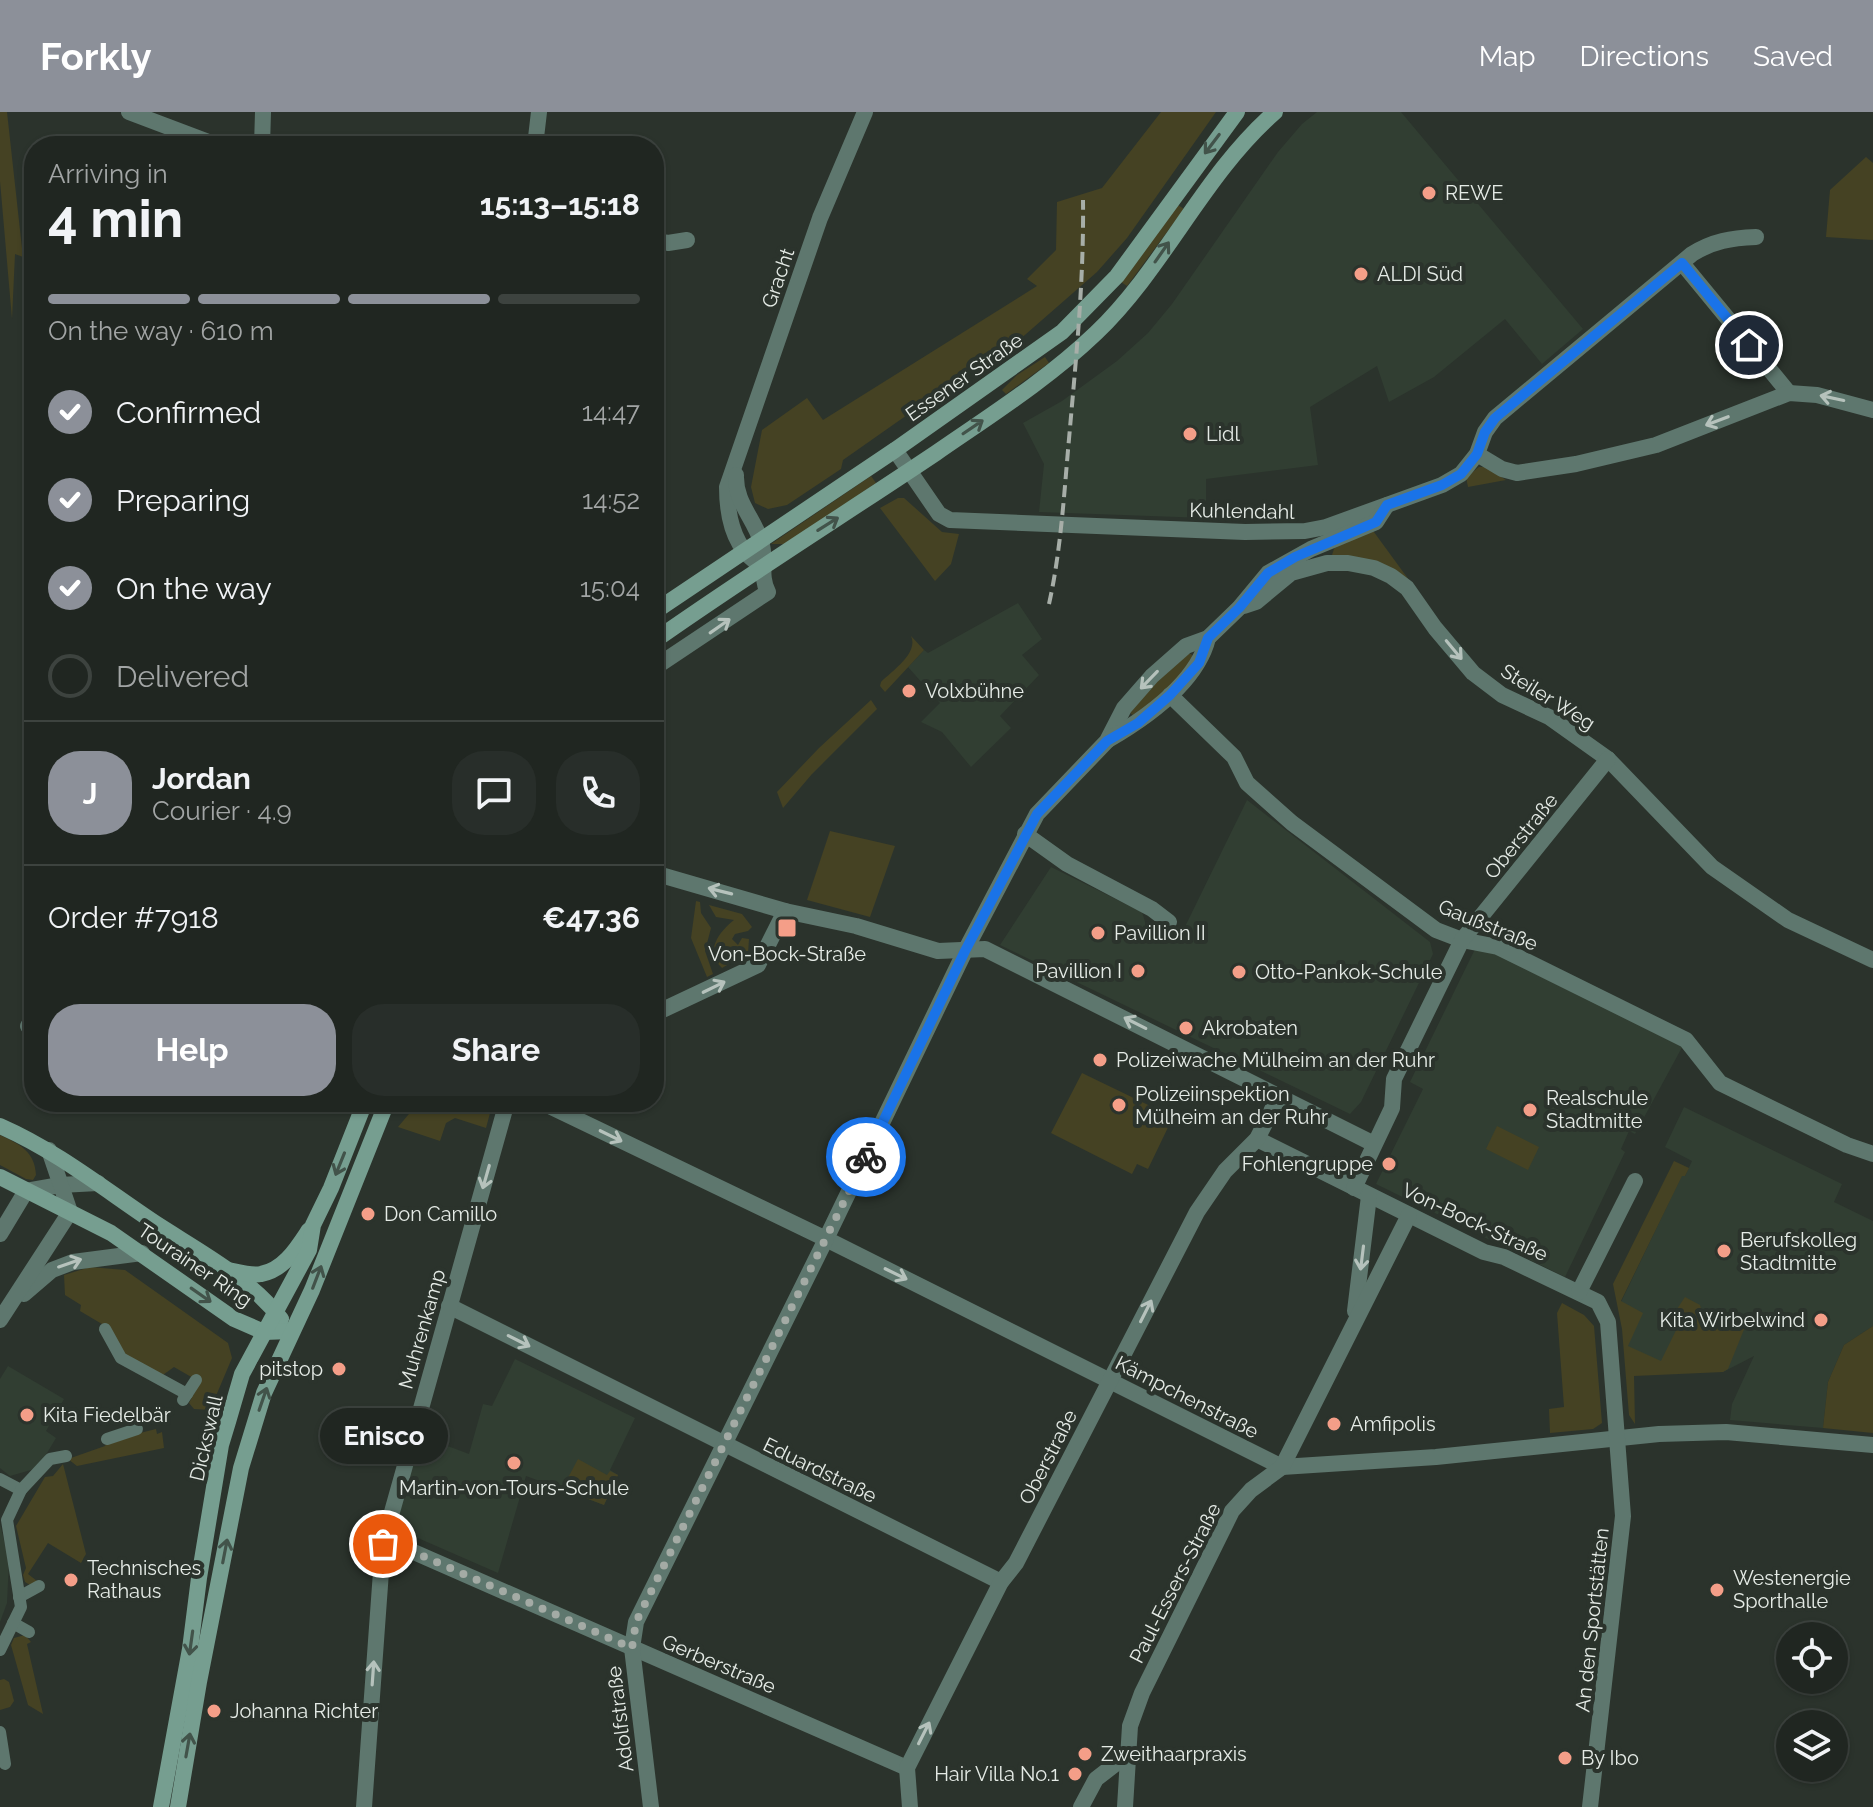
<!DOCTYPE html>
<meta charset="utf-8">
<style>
:root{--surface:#202621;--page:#282e2a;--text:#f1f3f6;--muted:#a2a5a5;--line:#3d433f;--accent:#8c9099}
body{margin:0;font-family:Raleway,sans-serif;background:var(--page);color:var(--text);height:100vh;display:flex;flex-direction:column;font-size:30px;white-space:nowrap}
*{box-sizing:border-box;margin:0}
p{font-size:26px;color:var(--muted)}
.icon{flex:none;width:44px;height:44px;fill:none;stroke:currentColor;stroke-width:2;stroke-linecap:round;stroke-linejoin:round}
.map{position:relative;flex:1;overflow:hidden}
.panel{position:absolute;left:24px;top:24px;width:640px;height:976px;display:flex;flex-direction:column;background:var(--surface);border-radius:32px;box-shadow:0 2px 6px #0004,0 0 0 2px var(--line)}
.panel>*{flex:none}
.buttons{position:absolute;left:1776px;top:1510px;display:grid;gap:16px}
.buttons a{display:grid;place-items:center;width:72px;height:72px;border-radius:50%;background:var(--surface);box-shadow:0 2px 6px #0004,0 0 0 2px var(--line);font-size:40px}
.pin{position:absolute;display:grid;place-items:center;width:68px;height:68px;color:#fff;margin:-34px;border:4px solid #fff;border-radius:50%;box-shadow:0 2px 8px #0007}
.courier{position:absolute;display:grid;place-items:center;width:80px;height:80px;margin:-40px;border:6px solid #1a73e8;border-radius:50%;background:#fff;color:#222;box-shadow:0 2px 10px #0007}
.bubble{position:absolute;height:56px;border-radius:28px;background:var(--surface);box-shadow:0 2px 6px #0004,0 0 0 2px var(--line);font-size:26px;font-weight:700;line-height:56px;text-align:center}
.summary em{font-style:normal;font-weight:700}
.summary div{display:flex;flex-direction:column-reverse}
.summary{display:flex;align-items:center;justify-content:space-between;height:136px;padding:0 24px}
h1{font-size:52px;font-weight:700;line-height:60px}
.bar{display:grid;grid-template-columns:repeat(4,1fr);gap:12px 8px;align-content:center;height:96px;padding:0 24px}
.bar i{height:10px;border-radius:6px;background:var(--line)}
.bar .on{background:var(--accent)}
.bar p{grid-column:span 4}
.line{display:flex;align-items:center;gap:20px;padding:0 24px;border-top:2px solid var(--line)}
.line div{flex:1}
.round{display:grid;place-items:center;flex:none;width:84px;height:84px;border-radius:32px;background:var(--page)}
ol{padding:0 24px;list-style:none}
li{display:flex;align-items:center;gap:24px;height:88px}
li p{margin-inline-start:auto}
li .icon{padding:8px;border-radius:50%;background:var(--accent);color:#fff;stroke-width:4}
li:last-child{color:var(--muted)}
li i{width:44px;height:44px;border:4px solid var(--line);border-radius:50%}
.action{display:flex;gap:16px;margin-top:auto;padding:16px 24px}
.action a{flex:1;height:92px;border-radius:32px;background:var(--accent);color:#fff;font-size:32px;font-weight:700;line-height:92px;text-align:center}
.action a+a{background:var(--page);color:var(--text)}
header{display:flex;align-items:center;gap:48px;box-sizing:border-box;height:112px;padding:0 40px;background:var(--accent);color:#fff}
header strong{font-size:38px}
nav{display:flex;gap:44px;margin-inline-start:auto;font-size:28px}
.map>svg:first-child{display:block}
.built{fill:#313e32}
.green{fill:#454223}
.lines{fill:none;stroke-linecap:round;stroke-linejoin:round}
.pedestrian{stroke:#5e776e;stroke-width:12}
.minor{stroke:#5e776e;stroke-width:16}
.tertiary{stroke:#5e776e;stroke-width:16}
.secondary{stroke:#769e90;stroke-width:16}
.rail{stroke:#a7aea8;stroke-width:4;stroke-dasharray:12 6;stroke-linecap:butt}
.oneway{stroke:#42534a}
.oneway2{stroke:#b6c2bc}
.done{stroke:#a4aba5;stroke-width:8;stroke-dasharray:0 14.4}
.route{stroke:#1a73e8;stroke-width:10}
.poi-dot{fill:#f49e88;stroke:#2b332c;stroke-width:3}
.labels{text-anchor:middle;stroke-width:8;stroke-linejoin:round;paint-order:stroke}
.poi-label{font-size:20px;fill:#e5ebe6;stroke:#2b332c;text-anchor:start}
.street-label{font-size:20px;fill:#e5ebe6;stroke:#2b332c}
</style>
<header>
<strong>Forkly</strong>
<nav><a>Map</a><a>Directions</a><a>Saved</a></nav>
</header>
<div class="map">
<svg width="1873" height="1695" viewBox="0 0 1873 1695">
<rect width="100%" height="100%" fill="#2b332c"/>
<g class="built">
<path d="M1317,0H1401L1583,217L1542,252L1505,207L1434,265L1389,290L1377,254L1310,295L1318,353L1206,367V406L1039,400L1044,352L1023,311L1062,289L1117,249L1148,221L1172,192L1278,40L1302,12Z"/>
<path d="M1018,491L1042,527L1022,543L1039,563L1000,604L1011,616L971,655L942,620L921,610L940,591L908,555L924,538L928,541Z"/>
<path d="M1247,688L1430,830L1433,842L1361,990L1350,1002L1000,833L1051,755L1142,800L1147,816L1177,831Z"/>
<path d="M1478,831L1686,928L1635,1022L1629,1019L1621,1037L1625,1040L1565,1165L1376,1072L1423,977L1410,970Z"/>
<path d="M1684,995L1842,1072L1834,1090L1873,1109V1214L1844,1233L1828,1270L1823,1316L1730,1308L1732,1292L1754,1244L1723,1260L1661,1250L1627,1234L1621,1190L1682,1063L1685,1064L1692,1049L1665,1035Z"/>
<path d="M515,1247L635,1306L610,1358L618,1363L604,1393L526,1364L498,1461L395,1416L421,1324L469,1342L483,1292L492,1294Z"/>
<path d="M8,1254L64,1287L46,1319L56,1326L38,1356L10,1364L0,1356V1267Z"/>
<path d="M0,1412L9,1449L7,1491L0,1510Z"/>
</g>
<g class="green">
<path d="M0,0H7L23,145L15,142L12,207L0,69Z"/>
<path d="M1161,0H1216L1127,126L1097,160L994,250L984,249L843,348L841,357L787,393L768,397L755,391L751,375L762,318L807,286L823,308L1037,174L1027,167L1056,138L1057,90L1102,76Z"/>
<path d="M1866,45L1873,51V128L1826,125L1830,78Z"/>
<path d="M1178,93L1184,97L1127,174L1121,170Z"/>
<path d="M1045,245L1049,251L1006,282L1002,278L1017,263Z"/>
<path d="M1479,355H1486L1506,368L1468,375L1466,365Z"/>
<path d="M871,364L876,371L791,429L784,432H771Z"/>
<path d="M898,386H904L942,420L959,422L951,452L935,469L880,396Z"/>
<path d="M1371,416L1409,468L1332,443L1336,431Z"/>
<path d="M911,524L924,538L885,580L880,574L881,570C892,559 919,541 911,524Z"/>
<path d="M1185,541L1191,542L1195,547L1180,568L1134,604L1130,601V596Z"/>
<path d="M871,588L877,597L812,662L783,696L777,680L819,636Z"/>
<path d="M830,719L895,734L870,805L807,788Z"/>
<path d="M696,789L700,790L701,801L711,816L705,839L713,862L707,865L691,826Z"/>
<path d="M709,793L742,802L752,815L748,819L735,822L732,827L738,833L742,826L749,827L748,841L722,856C704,839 719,820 734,808L716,805Z"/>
<path d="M1082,961L1173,1005L1148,1057L1137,1052L1132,1062L1051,1021Z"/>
<path d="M419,990H493L486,1016L455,1006L446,1011L440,1029L398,1015Z"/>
<path d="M1497,1014L1539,1035L1528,1058L1486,1037Z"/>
<path d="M0,1023C19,1032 35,1039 36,1063L33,1068L26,1067L0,1053Z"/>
<path d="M1674,1049L1689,1056L1685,1064H1682L1621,1189L1643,1201L1628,1234L1661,1249L1681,1208L1673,1203L1685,1185L1700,1193L1703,1203L1701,1212L1705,1217L1712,1218L1717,1214L1716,1201L1745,1215L1728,1257L1723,1260L1634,1264L1635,1312L1629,1303L1622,1217L1613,1172Z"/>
<path d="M90,1155L125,1158L228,1231L232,1246L210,1298L194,1297L189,1291L200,1270L174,1255L160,1265L120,1240L107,1215L80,1199L81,1193L65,1183L64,1163Z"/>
<path d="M1562,1191L1584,1203L1594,1214L1602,1311L1593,1317L1550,1321L1549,1297L1564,1295L1557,1201Z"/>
<path d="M1873,1214V1321L1823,1316L1828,1270L1844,1233Z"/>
<path d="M156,1317L157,1322L162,1320L164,1336L77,1354L68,1347L105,1334L108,1329Z"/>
<path d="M578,1347L607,1363L610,1359L618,1363L604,1393L562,1377Z"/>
<path d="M63,1352L86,1442L81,1451L48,1431L28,1462L37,1469L30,1473L25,1470L23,1463L26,1456L16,1414L45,1365L53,1364Z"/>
<path d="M25,1523L31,1530L27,1532L43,1602L28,1593L11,1533L14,1526Z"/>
<path d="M4,1567L9,1570L14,1589L10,1595L0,1598V1568Z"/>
</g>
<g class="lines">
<g class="pedestrian">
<path d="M105,1217L121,1246L187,1282"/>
<path d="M183,1288L196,1268"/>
<path d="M107,1327L137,1317"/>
<path d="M0,1367L21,1378L50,1347L66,1344"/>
<path d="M19,1485L39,1474"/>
<path d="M13,1511L29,1520"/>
<path d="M0,1538L21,1495L7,1408L21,1378"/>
<path d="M0,1620L5,1652"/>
</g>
<g class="minor">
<path d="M129,0L219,34"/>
<path d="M654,128L668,131L687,128"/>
<path d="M1682,151L1789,281"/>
<path d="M895,338L939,402L950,408L1245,420L1305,419L1326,415L1442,373L1461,362L1477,342L1485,320L1495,306L1692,142C1713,129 1731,126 1756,125"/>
<path d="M1477,342L1502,357L1517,361L1576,352L1656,333L1789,281L1817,283L1873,298"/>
<path d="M1387,393L1376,410L1311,437L1268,461L1239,496L1208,526L1186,534L1152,564L1124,596L1107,629L1037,702L965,839L826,1127L1282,1355L1436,1345L1659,1322L1726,1320L1873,1333"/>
<path d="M762,454C734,438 727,406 727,375L820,106L865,0"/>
<path d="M1244,494L1256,490L1291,461L1327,451H1348L1374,456L1391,464L1407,476L1435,516L1473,561L1502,583L1549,605L1608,647L1712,755L1788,808L1873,848"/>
<path d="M654,556L768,480C759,463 767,447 761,429C753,405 735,390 736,363"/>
<path d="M1170,583L1234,645L1247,671L1292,711L1436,818L1462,828L1498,835L1686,928L1720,971L1847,1033L1873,1042"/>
<path d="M1108,628C1146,606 1197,571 1208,526"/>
<path d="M1025,722L1067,752L1152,797L1169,810"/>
<path d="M654,761L785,799L856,814L938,839L985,837L1374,1032"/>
<path d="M654,902L758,853L785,799"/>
<path d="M28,914L34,904"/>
<path d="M1257,1027L1484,1140L1504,1145L1598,1190L1608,1210L1623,1404L1590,1695"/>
<path d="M1354,1076L1392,996L1394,967L1462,828L1608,647"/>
<path d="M0,1122L26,1079L60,1073L98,1071"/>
<path d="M1579,1180L1635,1069"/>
<path d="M24,1182L52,1158L73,1150L142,1141"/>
<path d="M449,1194L1001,1470"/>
<path d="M1355,1199L1369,1084"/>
<path d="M0,1208L70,1100L49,1038"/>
<path d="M383,1432L400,1434L907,1656"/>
<path d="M364,1695L383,1432L507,990"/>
<path d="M910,1695L907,1656L1001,1470L1016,1451L1197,1100L1225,1059L1257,1027L1279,984"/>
<path d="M1081,1695L1096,1667L1127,1643"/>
<path d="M1125,1695L1130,1614L1142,1581L1232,1399L1251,1378L1282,1355L1409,1103"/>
</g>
<g class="tertiary">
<path d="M262,34L263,0"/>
<path d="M535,34L539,0"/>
<path d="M541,990L826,1127L636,1510L632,1536L651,1695"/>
</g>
<g class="secondary">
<path d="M654,500L895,338L1062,220L1117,164L1237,0"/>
<path d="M654,529C746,464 842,404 936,341C991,303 1048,267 1096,221C1165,155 1203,63 1275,0"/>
<path d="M0,1014C57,1039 104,1077 155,1111C198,1139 250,1166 281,1207"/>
<path d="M0,1065L111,1121L234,1207L264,1220L291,1219"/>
<path d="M228,1158C238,1160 251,1164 261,1162C284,1158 297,1136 309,1118"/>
<path d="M161,1695L190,1537L199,1466L221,1333L228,1310L242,1262L309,1138L313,1113L331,1076L365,990"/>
<path d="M178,1695L199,1570L241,1356L264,1281L312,1178L387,990"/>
</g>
<path class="rail" d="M1049,492C1061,438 1064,382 1069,327C1076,247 1084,168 1083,88"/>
</g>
<defs><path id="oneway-shaft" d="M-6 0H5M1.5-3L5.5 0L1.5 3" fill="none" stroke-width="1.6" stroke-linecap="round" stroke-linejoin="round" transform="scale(2)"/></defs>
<g class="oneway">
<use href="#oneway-shaft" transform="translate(1212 32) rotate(127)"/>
<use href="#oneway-shaft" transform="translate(1162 140) rotate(-55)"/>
<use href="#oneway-shaft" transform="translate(973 315) rotate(-34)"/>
<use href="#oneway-shaft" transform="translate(828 412) rotate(-32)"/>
<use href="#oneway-shaft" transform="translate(340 1052) rotate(112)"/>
<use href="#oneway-shaft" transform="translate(317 1165) rotate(-69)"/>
<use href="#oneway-shaft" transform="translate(201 1183) rotate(35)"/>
<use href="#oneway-shaft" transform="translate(263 1287) rotate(-71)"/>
<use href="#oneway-shaft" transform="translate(225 1439) rotate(-79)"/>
<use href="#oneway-shaft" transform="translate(191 1531) rotate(98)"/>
<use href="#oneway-shaft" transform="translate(188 1633) rotate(-80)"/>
</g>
<g class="oneway2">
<use href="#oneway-shaft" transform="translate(1832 286) rotate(-168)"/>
<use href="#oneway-shaft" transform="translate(1717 309) rotate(159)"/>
<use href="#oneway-shaft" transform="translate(720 514) rotate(-35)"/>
<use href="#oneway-shaft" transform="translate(1454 538) rotate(50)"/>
<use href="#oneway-shaft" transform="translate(1149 568) rotate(134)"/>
<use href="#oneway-shaft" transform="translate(720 779) rotate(-166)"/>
<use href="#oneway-shaft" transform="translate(714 875) rotate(-26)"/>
<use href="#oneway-shaft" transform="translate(1135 911) rotate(-153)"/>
<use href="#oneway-shaft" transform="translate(611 1024) rotate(26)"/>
<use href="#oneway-shaft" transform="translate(486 1065) rotate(106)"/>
<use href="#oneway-shaft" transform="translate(1362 1146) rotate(97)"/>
<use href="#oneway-shaft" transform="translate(70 1151) rotate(-19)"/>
<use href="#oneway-shaft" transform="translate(896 1162) rotate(26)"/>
<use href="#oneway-shaft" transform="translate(1146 1199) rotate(-63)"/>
<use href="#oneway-shaft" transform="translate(519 1229) rotate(27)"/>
<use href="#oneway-shaft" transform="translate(373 1561) rotate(-86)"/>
<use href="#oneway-shaft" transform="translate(924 1621) rotate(-63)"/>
</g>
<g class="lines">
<path class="done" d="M383,1432L400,1434L632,1536L636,1510L866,1045"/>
<path class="route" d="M866,1045L965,839L1037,702L1107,629L1138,611L1170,583L1199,551L1208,526L1239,496L1268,461L1295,445L1376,410L1387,393L1442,373L1461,362L1477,342L1485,320L1495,306L1682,151L1749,233"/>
</g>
<g class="poi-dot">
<circle cx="1429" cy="81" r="8"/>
<circle cx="1361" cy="162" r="8"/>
<circle cx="1190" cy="322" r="8"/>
<circle cx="909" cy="579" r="8"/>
<rect x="777" y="806" width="20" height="20" rx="4"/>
<circle cx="1098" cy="821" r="8"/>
<circle cx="1138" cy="859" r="8"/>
<circle cx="1239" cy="860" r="8"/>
<circle cx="1186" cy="916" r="8"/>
<circle cx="1100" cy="948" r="8"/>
<circle cx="1119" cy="993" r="8"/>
<circle cx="1530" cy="998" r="8"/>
<circle cx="1389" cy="1052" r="8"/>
<circle cx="368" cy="1102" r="8"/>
<circle cx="1724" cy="1139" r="8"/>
<circle cx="1821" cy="1208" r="8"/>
<circle cx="339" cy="1257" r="8"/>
<circle cx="27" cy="1303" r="8"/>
<circle cx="1334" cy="1312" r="8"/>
<circle cx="514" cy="1351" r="8"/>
<circle cx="71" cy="1468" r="8"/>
<circle cx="1717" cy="1478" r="8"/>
<circle cx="214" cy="1599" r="8"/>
<circle cx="1085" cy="1642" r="8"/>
<circle cx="1565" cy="1646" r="8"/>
<circle cx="1075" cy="1662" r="8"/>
</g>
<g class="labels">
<g class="poi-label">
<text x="1445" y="88">REWE</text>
<text x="1377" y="169">ALDI Süd</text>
<text x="1206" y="329">Lidl</text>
<text x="925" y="586">Volxbühne</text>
<text x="1114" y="828">Pavillion II</text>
<text x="787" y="849" text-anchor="middle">Von-Bock-Straße</text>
<text x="1122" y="866" text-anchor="end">Pavillion I</text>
<text x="1255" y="867">Otto-Pankok-Schule</text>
<text x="1202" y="923">Akrobaten</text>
<text x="1116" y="955">Polizeiwache Mülheim an der Ruhr</text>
<text x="1135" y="989">Polizeiinspektion<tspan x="1135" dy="23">Mülheim an der Ruhr</tspan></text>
<text x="1546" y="993">Realschule<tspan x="1546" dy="23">Stadtmitte</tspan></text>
<text x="1373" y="1059" text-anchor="end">Fohlengruppe</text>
<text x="384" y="1109">Don Camillo</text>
<text x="1740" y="1135">Berufskolleg<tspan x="1740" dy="23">Stadtmitte</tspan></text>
<text x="1805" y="1215" text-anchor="end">Kita Wirbelwind</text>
<text x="323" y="1264" text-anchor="end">pitstop</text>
<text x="43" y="1310">Kita Fiedelbär</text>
<text x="1350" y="1319">Amfipolis</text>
<text x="514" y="1383" text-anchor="middle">Martin-von-Tours-Schule</text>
<text x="87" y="1463">Technisches<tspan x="87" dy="23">Rathaus</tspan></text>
<text x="1733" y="1473">Westenergie<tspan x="1733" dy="23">Sporthalle</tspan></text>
<text x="230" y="1606">Johanna Richter</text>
<text x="1101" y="1649">Zweithaarpraxis</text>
<text x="1581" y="1653">By Ibo</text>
<text x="1059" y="1669" text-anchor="end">Hair Villa No.1</text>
</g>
<g class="street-label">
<text transform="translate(778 166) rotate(-71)" y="7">Gracht</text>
<text transform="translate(964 265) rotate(-35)" y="7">Essener Straße</text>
<text transform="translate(1242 399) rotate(1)" y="7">Kuhlendahl</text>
<text transform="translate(1548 585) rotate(32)" y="7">Steiler Weg</text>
<text transform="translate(1521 724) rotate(-51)" y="7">Oberstraße</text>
<text transform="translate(1488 813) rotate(22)" y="7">Gaußstraße</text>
<text transform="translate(1475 1110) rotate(25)" y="7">Von-Bock-Straße</text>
<text transform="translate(195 1153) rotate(34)" y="7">Tourainer Ring</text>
<text transform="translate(422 1217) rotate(-74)" y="7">Muhrenkamp</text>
<text transform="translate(1187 1285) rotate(27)" y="7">Kämpchenstraße</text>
<text transform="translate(206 1326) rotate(-77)" y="7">Dickswall</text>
<text transform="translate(1048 1345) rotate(-63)" y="7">Oberstraße</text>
<text transform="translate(820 1358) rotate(26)" y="7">Eduardstraße</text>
<text transform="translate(1175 1471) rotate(-63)" y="7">Paul-Essers-Straße</text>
<text transform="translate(1592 1508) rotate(-84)" y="7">An den Sportstätten</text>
<text transform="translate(719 1552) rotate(23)" y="7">Gerberstraße</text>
<text transform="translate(620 1607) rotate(-97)" y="7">Adolfstraße</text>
</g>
</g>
</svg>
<div class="buttons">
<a><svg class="icon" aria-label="locate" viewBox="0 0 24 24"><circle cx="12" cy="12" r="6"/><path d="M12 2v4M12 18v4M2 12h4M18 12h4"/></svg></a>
<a><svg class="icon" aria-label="layers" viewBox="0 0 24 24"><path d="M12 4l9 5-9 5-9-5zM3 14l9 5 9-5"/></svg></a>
</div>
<div class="pin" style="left:383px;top:1432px;background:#ea580c"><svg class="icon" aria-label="bag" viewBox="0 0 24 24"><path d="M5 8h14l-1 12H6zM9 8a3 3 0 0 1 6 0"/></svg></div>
<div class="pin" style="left:1749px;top:233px;background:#1f2937"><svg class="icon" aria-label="home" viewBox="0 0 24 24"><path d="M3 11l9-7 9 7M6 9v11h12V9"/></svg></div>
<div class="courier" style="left:866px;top:1045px"><svg class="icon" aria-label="bike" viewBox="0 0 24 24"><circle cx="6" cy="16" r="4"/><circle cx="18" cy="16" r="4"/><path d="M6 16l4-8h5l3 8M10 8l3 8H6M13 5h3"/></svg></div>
<div class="bubble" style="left:320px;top:1296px;width:128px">Enisco</div>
<section class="panel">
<div class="summary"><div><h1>4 min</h1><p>Arriving in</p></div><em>15:13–15:18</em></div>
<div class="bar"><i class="on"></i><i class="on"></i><i class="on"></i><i></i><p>On the way · 610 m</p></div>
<ol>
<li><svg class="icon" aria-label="check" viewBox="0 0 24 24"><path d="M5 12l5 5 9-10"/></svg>Confirmed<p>14:47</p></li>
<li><svg class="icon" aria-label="check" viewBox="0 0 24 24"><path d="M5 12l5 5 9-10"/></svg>Preparing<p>14:52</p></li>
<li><svg class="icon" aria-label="check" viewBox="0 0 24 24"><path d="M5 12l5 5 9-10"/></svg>On the way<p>15:04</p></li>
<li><i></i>Delivered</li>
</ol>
<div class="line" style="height:144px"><b class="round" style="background:var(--accent);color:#fff">J</b><div><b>Jordan</b><p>Courier · 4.9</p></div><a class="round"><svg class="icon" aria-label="chat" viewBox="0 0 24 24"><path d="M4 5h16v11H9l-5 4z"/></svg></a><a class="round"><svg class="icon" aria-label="phone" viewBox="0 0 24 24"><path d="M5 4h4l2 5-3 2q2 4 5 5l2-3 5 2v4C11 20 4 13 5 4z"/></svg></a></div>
<div class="line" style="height:104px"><div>Order #7918</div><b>€47.36</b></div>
<div class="action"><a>Help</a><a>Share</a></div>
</section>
</div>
